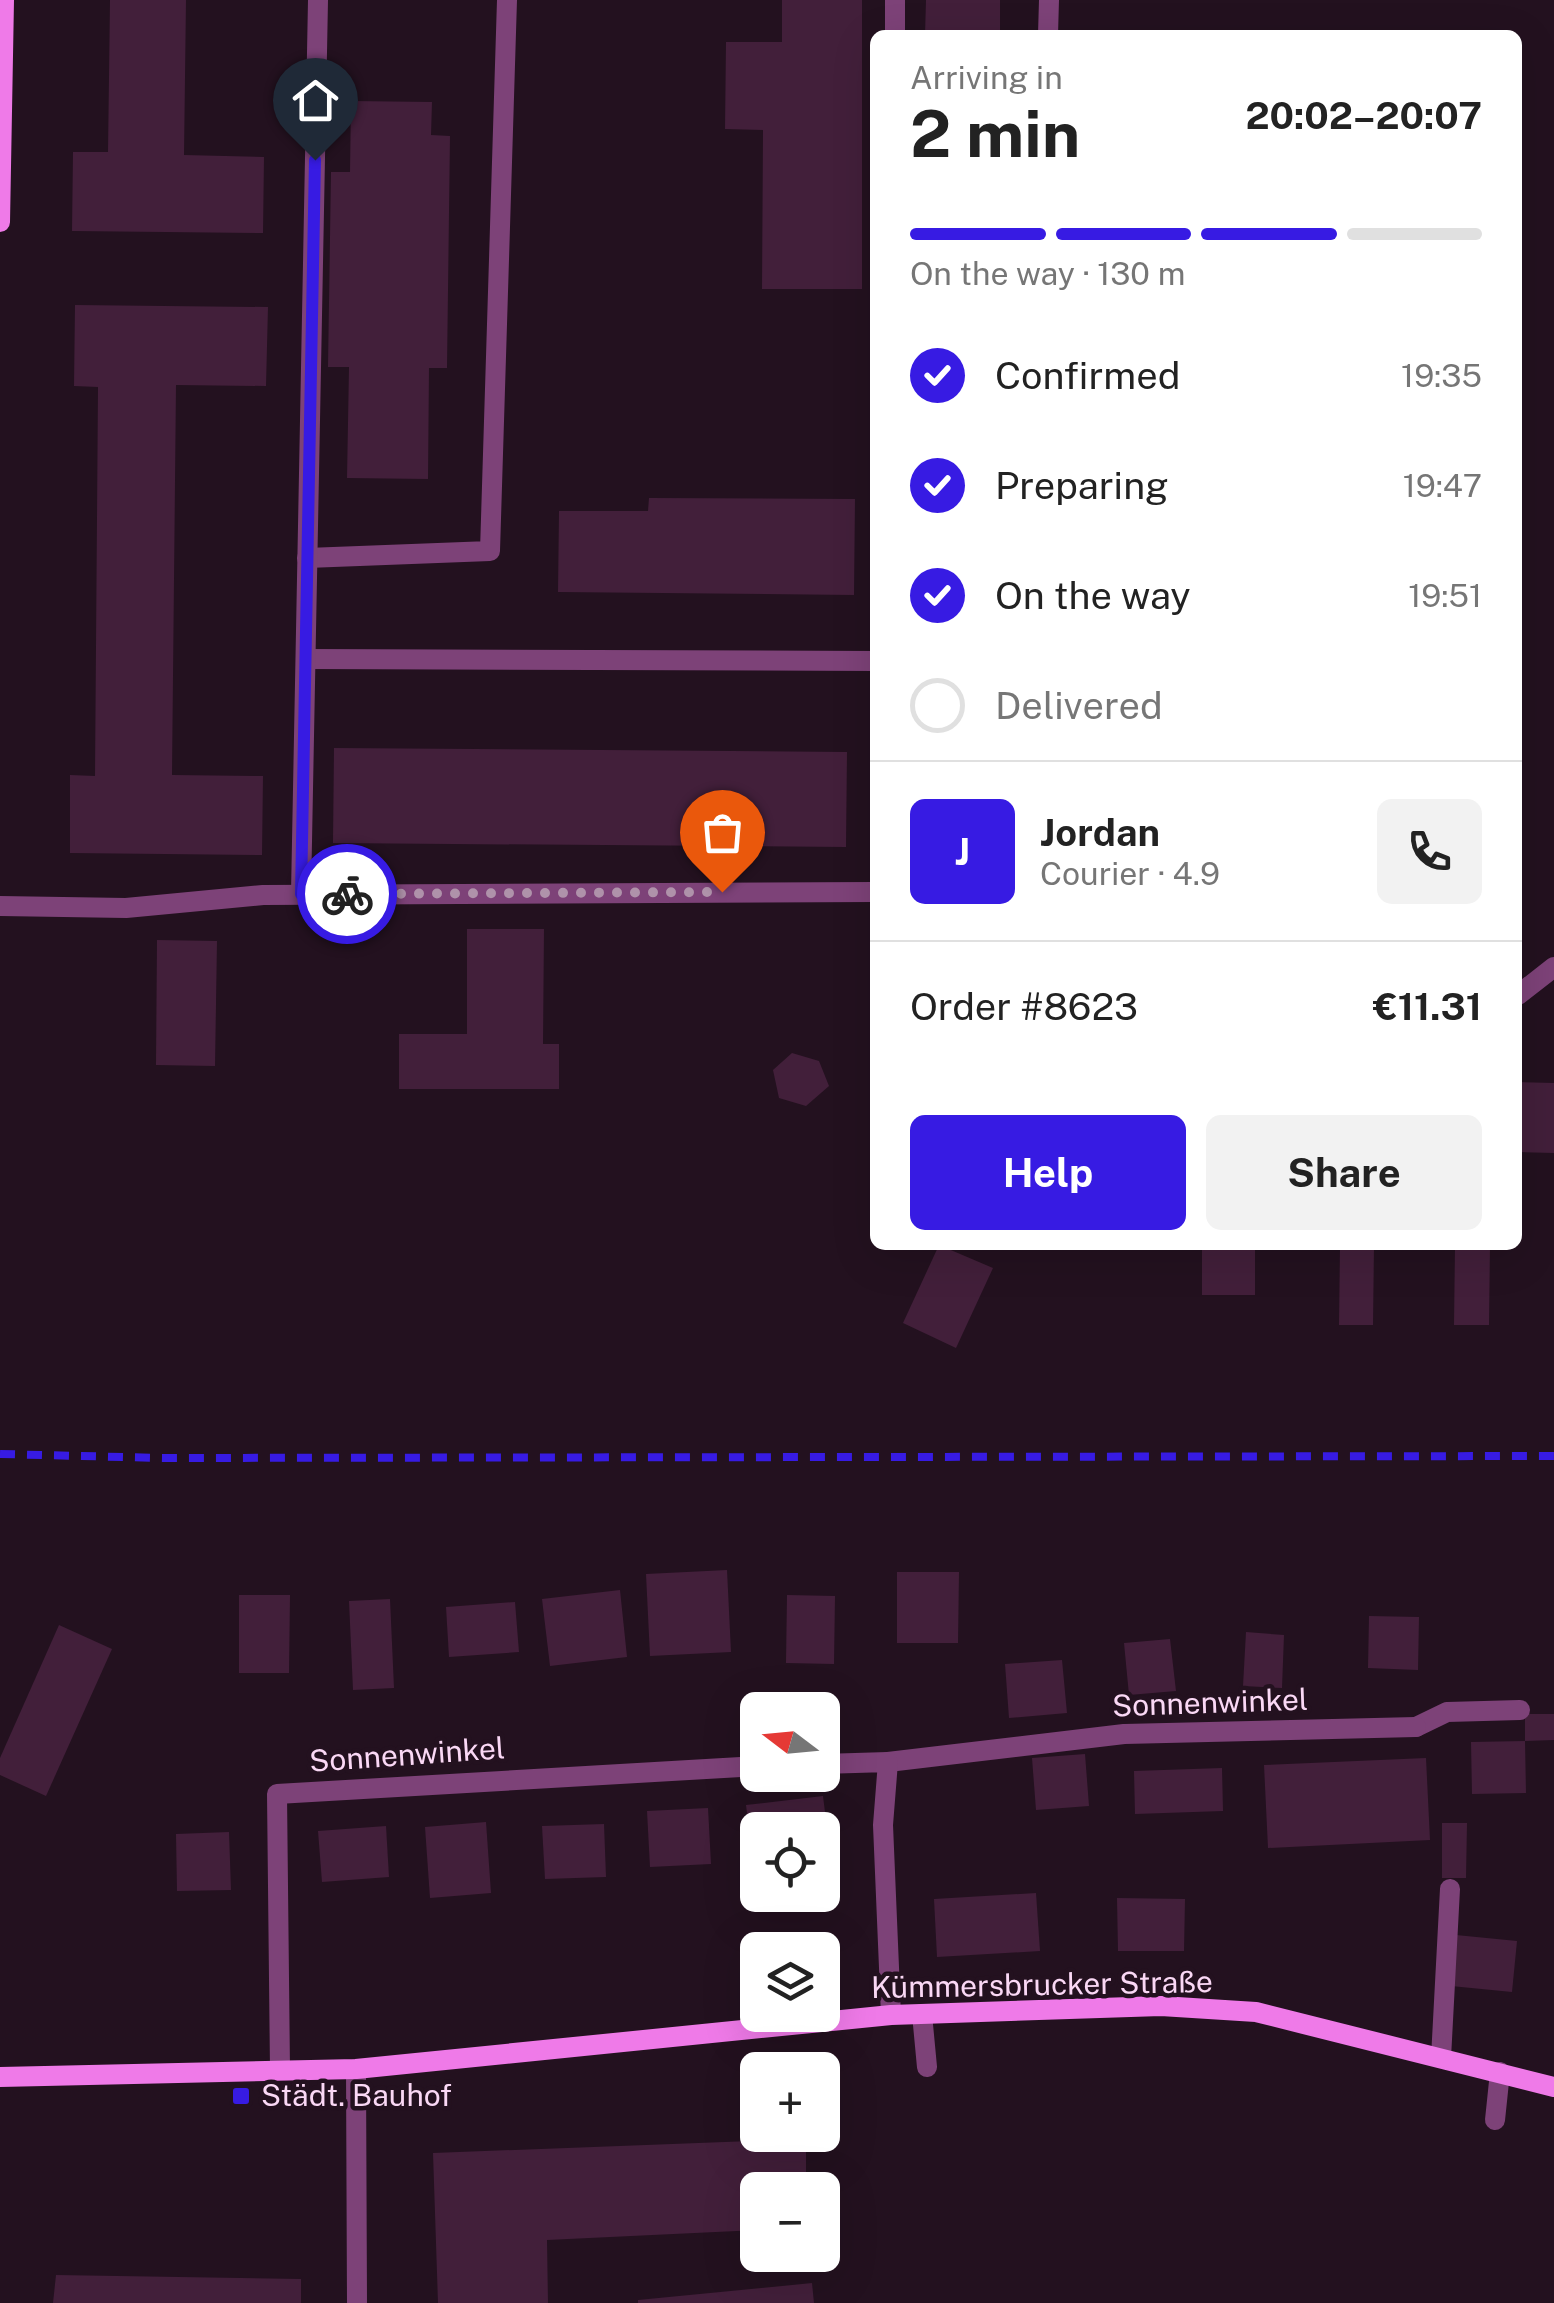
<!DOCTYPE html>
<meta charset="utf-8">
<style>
:root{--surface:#fff;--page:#f2f2f2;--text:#222;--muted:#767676;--line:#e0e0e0;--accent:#371be3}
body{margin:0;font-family:"Public Sans",sans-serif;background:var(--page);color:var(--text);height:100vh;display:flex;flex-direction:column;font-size:38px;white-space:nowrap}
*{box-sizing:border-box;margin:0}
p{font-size:32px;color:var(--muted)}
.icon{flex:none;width:55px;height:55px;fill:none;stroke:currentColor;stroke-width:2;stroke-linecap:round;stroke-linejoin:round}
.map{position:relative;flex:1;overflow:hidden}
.panel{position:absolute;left:870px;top:30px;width:652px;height:1220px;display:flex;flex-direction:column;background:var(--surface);border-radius:15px;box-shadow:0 10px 40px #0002}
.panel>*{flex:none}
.needle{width:65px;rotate:286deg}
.buttons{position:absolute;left:740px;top:1692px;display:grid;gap:20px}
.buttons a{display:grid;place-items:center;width:100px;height:100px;border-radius:15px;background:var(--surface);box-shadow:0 10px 40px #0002;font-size:50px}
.pin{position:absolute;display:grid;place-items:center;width:85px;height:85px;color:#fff;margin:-102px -42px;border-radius:50% 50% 50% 0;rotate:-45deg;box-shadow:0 0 10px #0007}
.pin .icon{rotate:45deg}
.courier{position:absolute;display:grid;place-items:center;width:100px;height:100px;margin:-50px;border:8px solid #371be3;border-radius:50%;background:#fff;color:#222;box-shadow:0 2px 12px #0007}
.overview em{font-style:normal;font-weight:700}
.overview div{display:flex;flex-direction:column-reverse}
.overview{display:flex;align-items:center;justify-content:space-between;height:170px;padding:0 40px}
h1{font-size:65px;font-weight:700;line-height:75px}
.bar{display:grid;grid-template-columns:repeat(4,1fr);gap:15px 10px;align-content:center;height:120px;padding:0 40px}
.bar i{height:12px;border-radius:8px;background:var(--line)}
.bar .current{background:var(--accent)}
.bar p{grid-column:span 4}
.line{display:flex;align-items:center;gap:25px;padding:0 40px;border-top:2px solid var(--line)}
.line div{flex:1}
.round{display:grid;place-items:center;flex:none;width:105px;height:105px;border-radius:15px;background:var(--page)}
ol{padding:0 40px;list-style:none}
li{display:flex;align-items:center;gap:30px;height:110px}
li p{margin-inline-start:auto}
li .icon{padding:10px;border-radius:50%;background:var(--accent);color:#fff;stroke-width:4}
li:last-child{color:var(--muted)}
li i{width:55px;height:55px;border:5px solid var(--line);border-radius:50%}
.primary-button{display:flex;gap:20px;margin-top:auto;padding:20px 40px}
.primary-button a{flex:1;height:115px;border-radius:15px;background:var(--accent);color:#fff;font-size:40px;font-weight:700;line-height:115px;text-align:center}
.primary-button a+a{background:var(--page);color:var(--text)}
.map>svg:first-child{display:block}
.building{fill:#421f3a}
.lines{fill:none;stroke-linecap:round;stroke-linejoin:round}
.lane{stroke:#7d4278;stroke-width:20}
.street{stroke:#7d4278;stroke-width:20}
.secondary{stroke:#ef7ae8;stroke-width:20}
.rail{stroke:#371be3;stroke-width:8;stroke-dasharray:15 12;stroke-linecap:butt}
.done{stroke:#af92aa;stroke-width:10;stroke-dasharray:0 18}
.route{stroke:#371be3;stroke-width:12}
.poi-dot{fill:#371be3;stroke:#23111f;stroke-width:4}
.labels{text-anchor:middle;stroke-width:9;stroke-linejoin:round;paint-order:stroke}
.street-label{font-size:30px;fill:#fad8f5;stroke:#23111f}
.poi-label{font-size:30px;fill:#fad8f5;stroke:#23111f;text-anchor:start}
</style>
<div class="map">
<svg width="1554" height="2303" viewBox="0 0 1554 2303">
<rect width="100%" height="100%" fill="#23111f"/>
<g class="building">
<path d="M110,0H186L184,155L264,157L263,233L72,231L73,152H108Z"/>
<path d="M782,0H862V289H762L763,130L725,129L726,42H782Z"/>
<path d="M926,0H1000V35H925Z"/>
<path d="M351,101L432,102L431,135L450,136L447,368H429L428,479L347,478L349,367H328L331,172H350Z"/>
<path d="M75,305L268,307L266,386L176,385L172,775L263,776L262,855L70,853V775L95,776L98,387L74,386Z"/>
<path d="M649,498L855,499L854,595L558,592L559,511H648Z"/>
<path d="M334,748L847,752L846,847L333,843Z"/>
<path d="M467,929H544L543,1044H559V1089H399V1034H467Z"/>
<path d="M157,940L217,941L215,1066L156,1065Z"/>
<path d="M792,1053L819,1061L829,1086L806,1106L779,1098L773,1070Z"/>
<path d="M1518,1082L1554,1083V1153L1518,1152Z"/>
<path d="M939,1245L993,1268L956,1348L903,1323Z"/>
<rect x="1202" y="1245" width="53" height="50"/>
<path d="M1340,1245H1374L1373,1325H1339Z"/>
<path d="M1455,1245H1490L1489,1325H1454Z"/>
<path d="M727,1570L731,1652L650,1656L646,1574Z"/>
<path d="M897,1572H959L958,1643H897Z"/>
<path d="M620,1590L627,1657L550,1666L542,1599Z"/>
<path d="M239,1595H290L289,1673H239Z"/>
<path d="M787,1595L835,1596L834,1664L786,1663Z"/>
<path d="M390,1599L394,1688L353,1690L349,1601Z"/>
<path d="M515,1602L519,1652L449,1657L446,1607Z"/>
<path d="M1369,1616L1419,1617L1418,1670L1368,1668Z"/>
<path d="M59,1625L112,1649L46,1796L0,1775V1758Z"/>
<path d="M1246,1632L1284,1635L1282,1688L1243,1686Z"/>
<path d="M1170,1639L1176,1691L1129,1695L1124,1643Z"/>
<path d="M1062,1660L1067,1713L1009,1718L1005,1664Z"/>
<path d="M1525,1714H1554V1740L1525,1741L1526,1793L1472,1794L1471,1742L1525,1741Z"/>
<path d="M1085,1754L1089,1806L1036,1810L1032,1758Z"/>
<path d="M1426,1758L1430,1840L1268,1848L1264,1765Z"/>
<path d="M1222,1768L1223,1811L1135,1814L1134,1771Z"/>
<path d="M823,1796L829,1845L822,1846V1830H758V1854H752L746,1805Z"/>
<path d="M708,1808L711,1864L650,1867L647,1811Z"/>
<path d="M486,1822L491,1893L430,1898L425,1827Z"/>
<path d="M1442,1823H1467L1466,1878H1442Z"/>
<path d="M604,1824L606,1877L545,1879L542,1826Z"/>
<path d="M386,1826L389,1877L322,1882L318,1831Z"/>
<path d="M229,1832L231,1890L177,1891L176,1834Z"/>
<path d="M1036,1893L1040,1951L937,1957L934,1899Z"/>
<path d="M1117,1898L1185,1899L1184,1951H1118Z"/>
<path d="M1456,1935L1517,1941L1512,1992L1451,1986Z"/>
<path d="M806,2139V2190H758V2230L547,2240L548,2303H438L433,2153Z"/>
<path d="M56,2275L301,2279V2303H53Z"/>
<path d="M812,2283L814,2303H638V2300Z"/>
</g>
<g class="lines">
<g class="lane">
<path d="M895,35V0"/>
<path d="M1048,35L1049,0"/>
<path d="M307,558L490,551L507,0"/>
<path d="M306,659L875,661"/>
<path d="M301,894L318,0"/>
<path d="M0,906L126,908L263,895L875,892"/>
<path d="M1518,995L1554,967"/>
<path d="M1416,1727L1447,1712L1520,1710"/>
<path d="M922,2014L927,2067"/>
<path d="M1441,2058L1450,1889"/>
<path d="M1495,2120L1500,2072"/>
</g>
<g class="street">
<path d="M888,1762L1124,1734L1416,1727"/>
<path d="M822,1764L888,1762L883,1825L891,2015"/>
<path d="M356,2069L357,2303"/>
<path d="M280,2070L277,1794L758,1766"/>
</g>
<g class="secondary">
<path d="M0,222L4,0"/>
<path d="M0,2077L356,2069L891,2015L1161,2006L1256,2012L1554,2087"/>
</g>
<path class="rail" d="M0,1454L162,1458L1554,1456"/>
</g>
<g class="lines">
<path class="done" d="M347,894L722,892"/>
<path class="route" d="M315,160L301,894H347"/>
</g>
<rect class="poi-dot" x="231" y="2086" width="20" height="20" rx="5"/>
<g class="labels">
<g class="street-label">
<text transform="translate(1210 1703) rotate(-2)" y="10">Sonnenwinkel</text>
<text transform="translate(407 1755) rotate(-4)" y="10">Sonnenwinkel</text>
<text transform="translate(1042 1985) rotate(-1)" y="10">Kümmersbrucker Straße</text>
</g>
<g class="poi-label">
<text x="261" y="2106">Städt. Bauhof</text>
</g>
</g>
</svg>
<div class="buttons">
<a><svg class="needle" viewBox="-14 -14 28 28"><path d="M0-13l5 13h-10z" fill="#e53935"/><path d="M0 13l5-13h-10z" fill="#767676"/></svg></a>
<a><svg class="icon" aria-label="locate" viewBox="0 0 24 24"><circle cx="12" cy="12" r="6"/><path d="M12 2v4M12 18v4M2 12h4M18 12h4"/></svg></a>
<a><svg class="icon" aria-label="layers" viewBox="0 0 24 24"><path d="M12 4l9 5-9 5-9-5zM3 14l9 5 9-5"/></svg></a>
<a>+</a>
<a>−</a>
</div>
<div class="pin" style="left:722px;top:892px;background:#ea580c"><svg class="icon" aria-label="bag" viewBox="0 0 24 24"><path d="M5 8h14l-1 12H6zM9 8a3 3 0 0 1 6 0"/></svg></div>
<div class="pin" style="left:315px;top:160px;background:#1f2937"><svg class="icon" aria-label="home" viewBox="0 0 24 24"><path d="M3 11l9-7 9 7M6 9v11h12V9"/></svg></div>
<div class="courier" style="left:347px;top:894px"><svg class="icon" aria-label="bike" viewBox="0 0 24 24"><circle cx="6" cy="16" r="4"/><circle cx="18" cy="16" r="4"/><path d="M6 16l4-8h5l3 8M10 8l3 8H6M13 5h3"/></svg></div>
<section class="panel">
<div class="overview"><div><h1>2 min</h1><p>Arriving in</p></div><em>20:02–20:07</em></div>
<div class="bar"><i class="current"></i><i class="current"></i><i class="current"></i><i></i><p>On the way · 130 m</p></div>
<ol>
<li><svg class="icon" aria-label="check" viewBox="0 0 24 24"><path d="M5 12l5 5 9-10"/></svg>Confirmed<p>19:35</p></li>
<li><svg class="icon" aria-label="check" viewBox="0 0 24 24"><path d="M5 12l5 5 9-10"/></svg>Preparing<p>19:47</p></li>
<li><svg class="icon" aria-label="check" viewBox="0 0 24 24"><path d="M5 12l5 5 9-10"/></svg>On the way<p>19:51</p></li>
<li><i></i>Delivered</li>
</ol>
<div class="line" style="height:180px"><b class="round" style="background:var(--accent);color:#fff">J</b><div><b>Jordan</b><p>Courier · 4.9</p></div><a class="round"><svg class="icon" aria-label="phone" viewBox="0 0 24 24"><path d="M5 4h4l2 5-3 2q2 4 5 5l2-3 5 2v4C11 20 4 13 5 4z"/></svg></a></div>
<div class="line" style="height:130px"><div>Order #8623</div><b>€11.31</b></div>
<div class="primary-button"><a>Help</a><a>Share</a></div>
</section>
</div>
